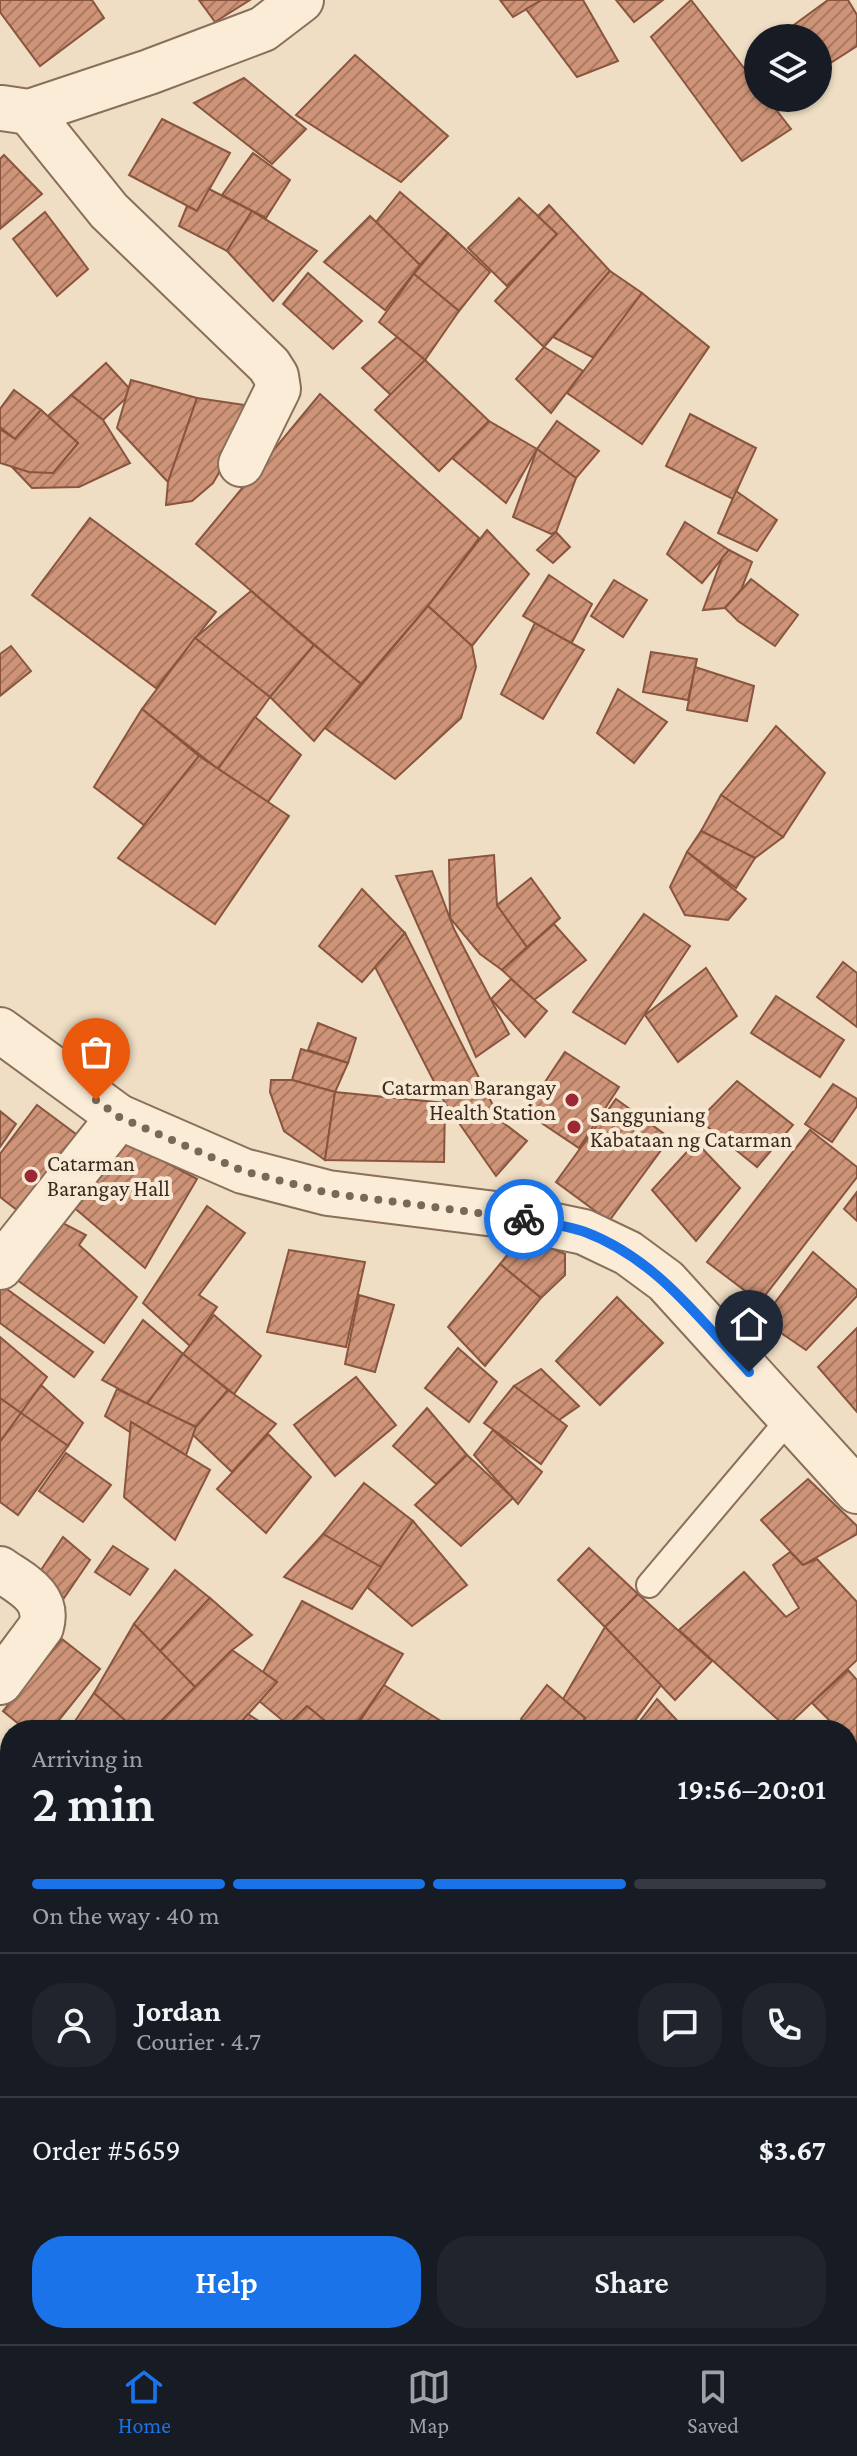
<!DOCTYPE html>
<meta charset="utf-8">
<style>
:root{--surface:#171b24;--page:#20242c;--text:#f1f3f6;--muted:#9ea1a6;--line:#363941;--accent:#1a73e8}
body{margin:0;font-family:"Crimson Pro",serif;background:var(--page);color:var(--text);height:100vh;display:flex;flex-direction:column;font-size:30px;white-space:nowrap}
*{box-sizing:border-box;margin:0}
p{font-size:26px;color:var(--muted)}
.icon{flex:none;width:44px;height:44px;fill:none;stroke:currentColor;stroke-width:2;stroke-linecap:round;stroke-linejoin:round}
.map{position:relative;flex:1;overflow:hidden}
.details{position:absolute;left:0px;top:1720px;width:858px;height:624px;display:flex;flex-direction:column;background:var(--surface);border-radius:32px 32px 0 0;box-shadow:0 2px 6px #0004}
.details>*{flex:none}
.fabs{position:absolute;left:744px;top:24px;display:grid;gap:16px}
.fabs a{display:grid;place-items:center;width:88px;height:88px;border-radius:50%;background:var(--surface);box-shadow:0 2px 6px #0004;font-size:40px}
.pin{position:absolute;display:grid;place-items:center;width:68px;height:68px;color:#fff;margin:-82px -34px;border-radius:50% 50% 50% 0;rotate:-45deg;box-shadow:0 0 8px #0007}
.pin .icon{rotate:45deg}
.courier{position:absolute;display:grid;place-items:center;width:80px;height:80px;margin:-40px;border:6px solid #1a73e8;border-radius:50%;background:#fff;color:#222;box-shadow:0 2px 10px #0007}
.summary em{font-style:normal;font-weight:600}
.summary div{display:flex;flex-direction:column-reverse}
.summary{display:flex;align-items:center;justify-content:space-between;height:136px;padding:0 32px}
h1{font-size:52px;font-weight:600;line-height:60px}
.bar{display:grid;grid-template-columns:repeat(4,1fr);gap:12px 8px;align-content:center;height:96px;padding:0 32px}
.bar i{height:10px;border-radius:6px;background:var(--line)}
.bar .current{background:var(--accent)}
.bar p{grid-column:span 4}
.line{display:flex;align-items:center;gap:20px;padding:0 32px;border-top:2px solid var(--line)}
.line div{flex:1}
.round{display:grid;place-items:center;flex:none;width:84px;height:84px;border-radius:32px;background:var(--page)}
.button{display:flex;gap:16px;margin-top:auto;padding:16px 32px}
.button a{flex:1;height:92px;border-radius:32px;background:var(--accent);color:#fff;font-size:32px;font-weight:600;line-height:92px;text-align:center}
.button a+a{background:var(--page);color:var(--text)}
.tab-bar{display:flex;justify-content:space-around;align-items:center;height:112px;border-top:2px solid var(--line);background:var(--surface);font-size:22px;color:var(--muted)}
.tab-bar a{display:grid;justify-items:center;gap:4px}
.tab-bar .current{color:var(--accent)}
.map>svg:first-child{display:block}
.water{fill:url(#water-waves);stroke:#6c9184;stroke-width:2}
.building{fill:url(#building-hatch);stroke:#8a553f;stroke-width:2}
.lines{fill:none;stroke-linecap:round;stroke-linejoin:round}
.service-casing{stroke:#8a6f5a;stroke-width:28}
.minor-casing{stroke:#8a6f5a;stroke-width:48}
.service{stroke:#faecd7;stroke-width:24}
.minor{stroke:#faecd7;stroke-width:44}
.done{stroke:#796858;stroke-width:8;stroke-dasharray:0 14.4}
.route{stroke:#1a73e8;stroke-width:10}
.poi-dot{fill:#9b2834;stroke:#f7e9d3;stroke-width:3}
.labels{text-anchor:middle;stroke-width:8;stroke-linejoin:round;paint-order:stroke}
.poi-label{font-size:22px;fill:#3a291e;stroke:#f7e9d3;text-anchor:start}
</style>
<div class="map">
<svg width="857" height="2344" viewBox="0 0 857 2344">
<defs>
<pattern id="water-waves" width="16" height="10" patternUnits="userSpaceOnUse" patternTransform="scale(2)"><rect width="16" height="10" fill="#a6c2b7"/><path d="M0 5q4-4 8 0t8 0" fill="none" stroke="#889e94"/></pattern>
<pattern id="building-hatch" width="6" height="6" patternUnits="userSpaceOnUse" patternTransform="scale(2)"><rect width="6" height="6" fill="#cf9478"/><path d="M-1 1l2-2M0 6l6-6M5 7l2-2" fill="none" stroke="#a97962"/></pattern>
</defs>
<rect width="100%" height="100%" fill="#efdec4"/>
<path class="water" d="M0,2230L10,2238V2334H134L147,2344H0Z"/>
<g class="building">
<path d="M0,0H92L104,18L40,66L0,12Z"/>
<path d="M199,0H250L215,22Z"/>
<path d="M500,0H542L513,17Z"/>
<path d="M542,0H583L618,61L577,77L526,9Z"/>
<path d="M616,0H663L634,22Z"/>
<path d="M691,0L758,86V98H767L791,129L742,161L651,37Z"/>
<path d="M828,0H848L857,15V46L818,71V38H776Z"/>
<path d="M355,55L448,136L401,182L296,115Z"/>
<path d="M244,78L306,129L272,164L194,103Z"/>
<path d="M162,119L230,153L197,211L129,175Z"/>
<path d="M253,153L290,180L266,218L222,195Z"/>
<path d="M4,155L42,194L0,229V159Z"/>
<path d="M209,189L252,211L227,251L179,226L187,206L197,211Z"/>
<path d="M400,192L448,233L420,265L376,222Z"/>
<path d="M519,198L557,234L507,286L468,248Z"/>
<path d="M549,205L610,271L544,347L495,301L557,234L538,216Z"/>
<path d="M252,211L317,251L273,301L227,251Z"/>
<path d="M45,212L88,269L57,296L13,239Z"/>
<path d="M370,216L420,265L385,310L324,262Z"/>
<path d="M448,233L490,272L459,311L414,274Z"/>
<path d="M610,271L642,293L594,358L553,337Z"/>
<path d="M308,273L362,321L333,349L283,304Z"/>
<path d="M414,274L459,311L425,360L379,322Z"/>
<path d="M642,293L709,347L642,444L567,393Z"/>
<path d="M397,337L425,360L391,395L362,368Z"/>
<path d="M544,347L583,371L551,413L516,379Z"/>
<path d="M425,360L489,421L439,471L375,410Z"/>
<path d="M106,363L129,388L125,399L103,420L71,395Z"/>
<path d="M131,380L197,398L168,482L117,428Z"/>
<path d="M14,390L41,410L15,439L0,427V409Z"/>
<path d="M320,394L479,538L428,606L361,684L196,544Z"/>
<path d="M71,395L103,420L130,463L79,487L32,488L13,468L53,473L78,443L48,416Z"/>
<path d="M197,398L245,405L233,448L213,483L192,501L166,505L168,482Z"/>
<path d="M41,410L78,443L53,473L29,472L0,463V429L15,439Z"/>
<path d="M690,414L756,448L733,499L666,466Z"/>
<path d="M489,421L537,449L506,503L452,458Z"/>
<path d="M557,421L599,451L576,478L537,449Z"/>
<path d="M537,449L576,478L556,532L551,534L513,517Z"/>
<path d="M736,491L777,520L757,551L718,533Z"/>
<path d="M90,518L216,612L156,688L32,595Z"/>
<path d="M685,522L729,550L702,583L667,554Z"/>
<path d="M487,530L529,574L472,646L428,606Z"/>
<path d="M556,532L570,547L553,563L537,550Z"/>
<path d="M729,550L752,562L741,590L725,608L703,610L722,558Z"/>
<path d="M549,575L592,604L571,644L523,616Z"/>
<path d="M751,579L798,615L775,646L738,621L725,608Z"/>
<path d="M614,580L647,600L623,637L591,616Z"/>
<path d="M251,591L314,645L270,697L195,638Z"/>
<path d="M428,606L472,646L476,667L461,718L395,779L325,728Z"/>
<path d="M535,623L584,650L543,719L501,694Z"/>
<path d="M195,638L270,697L218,769L142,709Z"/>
<path d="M314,645L361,684L314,741L270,697Z"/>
<path d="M11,646L31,671L0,696V654Z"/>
<path d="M651,652L697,659L688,700L643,692Z"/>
<path d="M695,667L754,686L747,721L687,710Z"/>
<path d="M618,689L667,722L634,763L597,733Z"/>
<path d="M142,709L199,756L144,825L94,787Z"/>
<path d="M255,717L301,755L268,802L218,769Z"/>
<path d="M776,726L825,773L783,837L721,795Z"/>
<path d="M199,756L289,816L215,924L118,858Z"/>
<path d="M721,795L783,837L755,858L701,831Z"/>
<path d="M701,831L755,858L736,888L687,852Z"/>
<path d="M687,852L746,899L728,920L685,915L670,887Z"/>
<path d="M494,855L497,905L527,947L502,970L480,954L450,918L449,860Z"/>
<path d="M432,871L454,929L509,1034L476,1057L396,876Z"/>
<path d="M531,878L560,918L527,947L497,905Z"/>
<path d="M362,889L405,933L362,982L319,946Z"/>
<path d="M644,914L690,946L625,1044L573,1012Z"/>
<path d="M554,924L586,960L534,1000L502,970Z"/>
<path d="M405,933L501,1121L527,1141L496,1176L445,1103L375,967Z"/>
<path d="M843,962L857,973V1027L817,997Z"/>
<path d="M706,968L737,1016L678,1062L645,1015Z"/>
<path d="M511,979L547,1011L525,1037L491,999Z"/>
<path d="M776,996L844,1040L820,1077L751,1033Z"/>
<path d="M318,1023L356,1038L348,1063L308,1050Z"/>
<path d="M301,1049L348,1063L335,1092L292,1080Z"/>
<path d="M565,1052L619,1087L579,1148L525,1112Z"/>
<path d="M271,1080H292L335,1092L325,1160L284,1131L270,1092Z"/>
<path d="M737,1081L793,1125L757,1167L699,1120Z"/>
<path d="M833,1084L857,1099V1106L832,1142L805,1124Z"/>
<path d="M335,1092L445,1103L444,1162L325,1160Z"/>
<path d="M616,1099L670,1138L609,1221L556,1182Z"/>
<path d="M37,1105L88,1143L30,1220L0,1197V1154Z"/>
<path d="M0,1111L16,1124L0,1147Z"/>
<path d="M810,1130L857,1167V1177L760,1302L707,1262Z"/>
<path d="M115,1135L197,1179L145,1268L64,1199Z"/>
<path d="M696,1142L740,1188L696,1241L652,1190Z"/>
<path d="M857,1192V1221L844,1209Z"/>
<path d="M207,1206L245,1233L199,1295L217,1307L190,1346L143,1303Z"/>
<path d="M51,1217L86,1235L79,1245L137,1297L104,1343L9,1274Z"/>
<path d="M522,1236L565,1254V1275L541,1298L500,1264Z"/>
<path d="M289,1250L365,1262L346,1347L267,1332Z"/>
<path d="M813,1252L857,1290V1296L806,1350L762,1320Z"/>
<path d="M500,1264L541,1298L485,1366L448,1327Z"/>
<path d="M0,1284L93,1352L74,1377L0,1323Z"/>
<path d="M359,1295L394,1305L375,1372L345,1364Z"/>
<path d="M617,1297L663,1343L600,1405L556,1361Z"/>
<path d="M214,1315L261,1356L234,1394L183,1354Z"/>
<path d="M143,1320L183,1354L147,1404L102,1380Z"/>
<path d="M857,1328V1412L818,1367Z"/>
<path d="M0,1337L47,1377L21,1413L0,1398Z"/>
<path d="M458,1348L497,1382L469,1422L425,1388Z"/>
<path d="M183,1354L228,1390L196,1427L147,1404Z"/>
<path d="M541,1369L579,1406L559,1420L514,1386Z"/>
<path d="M356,1377L396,1425L335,1476L294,1425Z"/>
<path d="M41,1385L83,1423L68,1446L21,1413Z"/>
<path d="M514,1386L567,1426L541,1464L484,1423Z"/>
<path d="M117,1389L196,1427L186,1455L131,1422L130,1432L105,1416Z"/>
<path d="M228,1390L276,1424L232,1472L193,1435L196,1427Z"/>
<path d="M0,1398L21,1413L0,1442Z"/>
<path d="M427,1408L467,1455L436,1484L393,1446Z"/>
<path d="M21,1413L68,1446L18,1515L0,1502V1442Z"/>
<path d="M131,1422L210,1470L175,1540L124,1497Z"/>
<path d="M493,1430L542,1472L518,1504L474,1455Z"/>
<path d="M268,1434L311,1477L266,1533L217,1489Z"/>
<path d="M66,1453L111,1485L83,1522L39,1491Z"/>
<path d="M467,1455L513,1498L461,1546L415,1505Z"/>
<path d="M808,1479L857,1526V1534L803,1565L761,1520Z"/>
<path d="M364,1483L413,1521L381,1567L323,1534Z"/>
<path d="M413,1521L467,1585L412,1626L367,1587Z"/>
<path d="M323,1534L381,1567L352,1609L284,1577Z"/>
<path d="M63,1537L90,1560L64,1598L37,1576Z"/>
<path d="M113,1546L148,1569L130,1595L95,1572Z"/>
<path d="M589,1548L638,1594L605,1627L558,1580Z"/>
<path d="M790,1552L803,1565L817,1559L857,1602V1660L786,1727L679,1630L744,1572L786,1617L799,1608L773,1565Z"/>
<path d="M175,1570L210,1598L160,1651L134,1624Z"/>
<path d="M638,1594L712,1661L675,1700L605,1627Z"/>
<path d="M210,1598L252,1635L232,1650L195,1687L160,1651Z"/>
<path d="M302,1601L403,1654L384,1685L352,1730H336L307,1706L288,1725L259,1701L277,1682L263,1672Z"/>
<path d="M134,1624L195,1687L152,1730H136L94,1693Z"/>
<path d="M605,1627L661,1685L628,1730H578L585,1718L563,1699Z"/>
<path d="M62,1639L100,1669L51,1730H26L3,1711Z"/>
<path d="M232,1650L277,1682L234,1730H152Z"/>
<path d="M848,1670L857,1680V1747L848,1739V1730H839L812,1703Z"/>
<path d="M384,1685L455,1730H354Z"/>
<path d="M547,1685L585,1718L578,1730H533L521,1719Z"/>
<path d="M94,1693L136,1730H69Z"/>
<path d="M657,1699L686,1730H633Z"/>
<path d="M307,1706L336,1730H283Z"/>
<path d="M248,1714L273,1730H234Z"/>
<path d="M848,1789L857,1792V1868L848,1886Z"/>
<path d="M857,1895V1953L848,1942V1902Z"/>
<path d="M0,1904L10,1910V1919L0,1935Z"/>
<path d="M848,1959L857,1966V2033L852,2029L848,2035Z"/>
<path d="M10,2008V2050L0,2043V2022Z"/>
<path d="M848,2050L857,2057V2121L848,2134Z"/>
<path d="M255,2334H302L296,2344H274Z"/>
</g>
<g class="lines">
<defs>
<path id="service" d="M649,1585L790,1418"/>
<g id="minor">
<path d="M2,108L29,112L149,72L263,29L301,0"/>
<path d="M29,112L109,211L269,365L276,376L278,389L241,464"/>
<path d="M0,1030L119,1117L243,1171L328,1193L503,1215L584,1232L628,1253L666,1281L857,1491"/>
<path d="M0,1267L119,1117"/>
<path d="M0,1569C21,1584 50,1596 41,1627L0,1682"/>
<path d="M848,2197L857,2202"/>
<path d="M848,2301L857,2299"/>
</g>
</defs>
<use href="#service" class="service-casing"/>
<use href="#minor" class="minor-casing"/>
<use href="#service" class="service"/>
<use href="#minor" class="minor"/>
</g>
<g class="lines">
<path class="done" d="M96,1100L119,1117L243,1171L328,1193L524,1219"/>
<path class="route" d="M524,1219C544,1223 566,1225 585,1232C655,1258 700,1319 749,1372"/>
</g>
<g class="poi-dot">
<circle cx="572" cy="1100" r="8"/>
<circle cx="574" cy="1127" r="8"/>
<circle cx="31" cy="1176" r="8"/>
</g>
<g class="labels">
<g class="poi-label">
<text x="556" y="1095" text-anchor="end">Catarman Barangay<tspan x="556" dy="25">Health Station</tspan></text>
<text x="590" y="1122">Sangguniang<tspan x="590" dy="25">Kabataan ng Catarman</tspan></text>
<text x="47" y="1171">Catarman<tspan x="47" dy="25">Barangay Hall</tspan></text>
</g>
</g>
</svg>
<div class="fabs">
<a><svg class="icon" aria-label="layers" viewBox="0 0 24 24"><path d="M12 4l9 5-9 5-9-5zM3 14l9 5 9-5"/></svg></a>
</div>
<div class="pin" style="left:96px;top:1100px;background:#ea580c"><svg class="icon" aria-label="bag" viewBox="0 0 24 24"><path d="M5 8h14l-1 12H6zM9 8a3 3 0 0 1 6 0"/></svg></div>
<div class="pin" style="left:749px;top:1372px;background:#1f2937"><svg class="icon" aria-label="home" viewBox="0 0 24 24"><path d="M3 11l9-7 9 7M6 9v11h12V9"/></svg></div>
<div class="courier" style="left:524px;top:1219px"><svg class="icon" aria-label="bike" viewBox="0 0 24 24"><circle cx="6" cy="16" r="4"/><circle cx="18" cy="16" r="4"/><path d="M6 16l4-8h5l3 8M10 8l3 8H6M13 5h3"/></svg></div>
<section class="details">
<div class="summary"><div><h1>2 min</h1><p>Arriving in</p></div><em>19:56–20:01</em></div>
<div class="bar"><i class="current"></i><i class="current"></i><i class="current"></i><i></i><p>On the way · 40 m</p></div>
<div class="line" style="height:144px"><a class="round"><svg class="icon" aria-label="person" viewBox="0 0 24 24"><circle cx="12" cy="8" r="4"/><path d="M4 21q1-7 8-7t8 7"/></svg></a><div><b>Jordan</b><p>Courier · 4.7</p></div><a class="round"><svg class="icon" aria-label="chat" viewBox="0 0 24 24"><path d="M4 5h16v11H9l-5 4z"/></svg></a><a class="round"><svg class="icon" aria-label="phone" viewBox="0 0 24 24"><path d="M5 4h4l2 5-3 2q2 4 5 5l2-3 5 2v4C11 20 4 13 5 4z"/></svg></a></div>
<div class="line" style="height:104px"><div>Order #5659</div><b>$3.67</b></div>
<div class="button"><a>Help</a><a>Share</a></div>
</section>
</div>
<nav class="tab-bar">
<a class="current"><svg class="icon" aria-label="home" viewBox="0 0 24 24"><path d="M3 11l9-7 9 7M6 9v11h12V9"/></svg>Home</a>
<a><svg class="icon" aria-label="map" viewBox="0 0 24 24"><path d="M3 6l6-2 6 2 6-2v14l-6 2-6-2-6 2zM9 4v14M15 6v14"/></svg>Map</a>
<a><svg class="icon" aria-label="saved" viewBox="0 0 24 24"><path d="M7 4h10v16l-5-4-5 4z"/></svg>Saved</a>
</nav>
